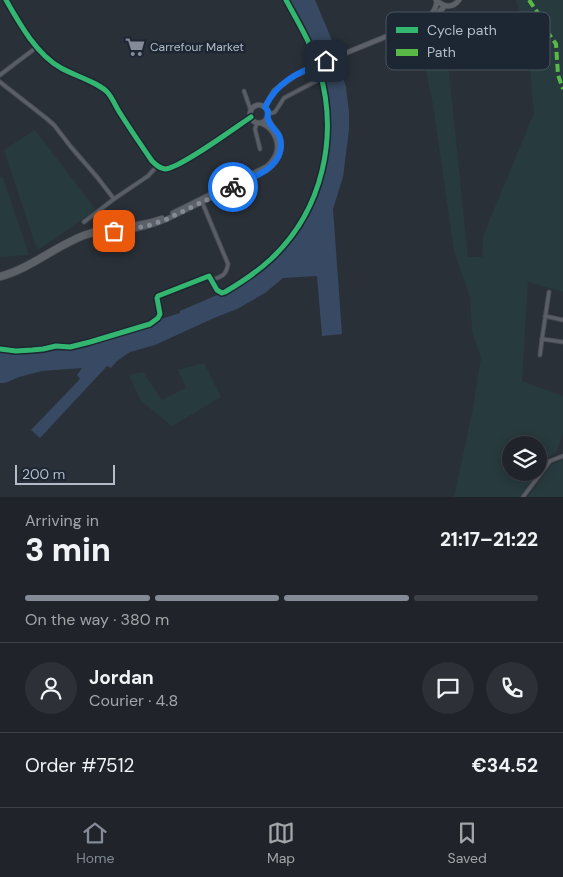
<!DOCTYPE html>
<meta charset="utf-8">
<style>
:root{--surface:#20242a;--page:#2d3036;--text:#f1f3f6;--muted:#a2a4a8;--line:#3d4147;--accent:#848b96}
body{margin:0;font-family:"DM Sans",sans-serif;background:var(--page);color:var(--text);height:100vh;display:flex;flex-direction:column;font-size:19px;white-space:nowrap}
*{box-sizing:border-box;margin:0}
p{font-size:16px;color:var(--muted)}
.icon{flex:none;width:28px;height:28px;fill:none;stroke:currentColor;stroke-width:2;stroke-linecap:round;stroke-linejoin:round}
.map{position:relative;height:497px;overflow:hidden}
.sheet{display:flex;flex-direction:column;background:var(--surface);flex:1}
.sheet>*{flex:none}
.fabs{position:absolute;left:502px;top:436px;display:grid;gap:10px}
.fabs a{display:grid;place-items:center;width:45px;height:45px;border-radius:50%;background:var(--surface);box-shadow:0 2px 12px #0003,0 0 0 1px var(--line);font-size:25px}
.scale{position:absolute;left:15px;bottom:12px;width:100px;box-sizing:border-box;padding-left:5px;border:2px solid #b4bcc9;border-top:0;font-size:14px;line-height:18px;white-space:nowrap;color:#b4bcc9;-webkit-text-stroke:4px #1d2633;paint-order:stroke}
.pin{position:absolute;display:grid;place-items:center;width:42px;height:42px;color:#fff;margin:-21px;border-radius:10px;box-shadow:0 2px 8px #0006}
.courier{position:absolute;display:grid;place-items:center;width:50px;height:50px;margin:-25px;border:4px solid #1a73e8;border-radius:50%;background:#fff;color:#222;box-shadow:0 1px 6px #0007}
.headline em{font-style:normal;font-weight:800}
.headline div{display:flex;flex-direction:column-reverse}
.headline{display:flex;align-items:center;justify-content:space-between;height:85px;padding:0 25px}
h1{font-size:32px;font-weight:800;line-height:38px}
.bar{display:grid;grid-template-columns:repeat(4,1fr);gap:8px 5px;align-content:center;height:60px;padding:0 25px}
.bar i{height:6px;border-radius:4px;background:var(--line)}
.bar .current{background:var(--accent)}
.bar p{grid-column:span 4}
.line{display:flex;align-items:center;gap:12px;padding:0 25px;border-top:1px solid var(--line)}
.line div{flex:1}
.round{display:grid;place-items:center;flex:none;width:52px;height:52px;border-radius:26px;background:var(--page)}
.dock{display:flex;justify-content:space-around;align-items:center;height:70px;border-top:1px solid var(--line);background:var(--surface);font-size:14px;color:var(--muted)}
.dock a{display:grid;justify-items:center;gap:2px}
.dock .current{color:var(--accent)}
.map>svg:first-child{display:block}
.green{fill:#273a3e}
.water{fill:#384963}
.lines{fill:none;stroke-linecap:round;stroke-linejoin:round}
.minor-casing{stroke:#484c53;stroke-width:5}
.major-casing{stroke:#484c55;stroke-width:6}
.minor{stroke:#5a5e66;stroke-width:3}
.major{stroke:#5c6168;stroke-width:4.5}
.quiet{stroke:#58b947;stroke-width:4;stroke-dasharray:8 4;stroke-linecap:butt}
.cycleway-casing{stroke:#1d2633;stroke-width:8}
.cycleway{stroke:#33b770;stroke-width:5}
.done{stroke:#848b96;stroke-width:5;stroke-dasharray:0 9}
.route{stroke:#1a73e8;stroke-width:6}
.labels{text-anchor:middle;stroke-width:5;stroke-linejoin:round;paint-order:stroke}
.poi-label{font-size:12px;fill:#b4bcc9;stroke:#1d2633;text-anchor:start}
.key{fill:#1d2633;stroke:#4a5360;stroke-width:1}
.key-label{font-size:14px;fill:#b4bcc9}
</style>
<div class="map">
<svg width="563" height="497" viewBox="0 0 563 497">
<rect width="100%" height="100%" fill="#2a3038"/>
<g class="green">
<path d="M516,0H563V292L528,282L522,381L563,396V435L556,452L545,460L539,469V445H511V472L537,473L519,497H454L472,413L481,358L472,331L470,297L454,251L433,105L420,40L433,22L449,72L468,257H482L483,236L534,113L530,68L525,43L520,12Z"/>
<path d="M35,130L96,210L38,250L34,241L4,150Z"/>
<path d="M0,177L3,178L29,255L0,257Z"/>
<path d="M204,363L221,397L172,426L141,401L129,375L143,372L162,400L186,388L178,370Z"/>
<path d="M563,460V497H528L551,465Z"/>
</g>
<path class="water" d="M288,0H315L329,33L338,60L346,87L349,112V130L343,177L333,209L342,334L322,336L317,276L283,278L265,293L237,309L214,318L155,345L130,352L117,361L111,368L107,366L40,438L31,430L80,379L77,375L82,368L42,371L19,377L5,383H0V351L32,353L77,348L126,334L159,322L161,319L180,313V311L217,295L221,296C303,258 348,163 323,76C316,49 301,25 288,0Z"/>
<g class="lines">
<defs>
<g id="minor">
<path d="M6,0C19,23 37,55 61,68C73,75 100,83 108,93C113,99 116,107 120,113C130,129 141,145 152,161C156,165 159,168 165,169C179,169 236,127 251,117"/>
<path d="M0,75L37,47"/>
<path d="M0,82L46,118L54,125L71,147L97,177L114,199"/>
<path d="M244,91L251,111"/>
<path d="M269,114L275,112L284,98L322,78"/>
<path d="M257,123L255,129L260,149"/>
<path d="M202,202L228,264C226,276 222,276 212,280"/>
<path d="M84,222L114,199L148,176L157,166"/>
<path d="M549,292L542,339L563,342"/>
<path d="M545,316L563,320"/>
<path d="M540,355L542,339"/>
<path d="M523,497L550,461L563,456"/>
</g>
<g id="major">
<path d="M436,0C444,7 452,9 459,0"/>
<path d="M423,21C431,14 435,13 437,1"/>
<circle cx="259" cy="114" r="9"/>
<path d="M265,107L274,91L294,76L341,55L407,28L430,20L445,6"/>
<path d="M173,213L266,167C268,165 271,163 272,161C283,148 276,129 261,123"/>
<path d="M128,226L149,222L162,218"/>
<path d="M0,275C31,267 57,243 87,233C97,229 107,228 118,227"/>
<path d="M0,278C31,270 56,247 86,236C102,231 119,231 135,229C146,227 155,224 165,220L267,170C279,161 286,145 277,132C273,127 270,124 268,118"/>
</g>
</defs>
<use href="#minor" class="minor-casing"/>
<use href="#major" class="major-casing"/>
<use href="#minor" class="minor"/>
<use href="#major" class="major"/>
<path class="quiet" d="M529,0L544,22L546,30L556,44L558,75L563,89"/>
<defs>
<g id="cycleway">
<path d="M6,0C19,23 37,55 61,68C73,75 100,83 108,93C113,99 116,107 120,113C130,129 141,145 152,161C156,165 159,168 165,169C179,169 236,127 251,117"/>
<path d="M0,349L16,351L32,350L43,349L56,346L70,347L90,342L150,324L158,318L160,314L157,298L158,296L209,276L217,290L222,293L225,292C242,282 257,272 271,259C323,210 339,136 319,69C312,45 298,22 286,0"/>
</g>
</defs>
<use href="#cycleway" class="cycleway-casing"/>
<use href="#cycleway" class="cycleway"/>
</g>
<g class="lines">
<path class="done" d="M114,231L147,226L165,220L233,187"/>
<path class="route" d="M233,187C253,177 287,167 280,138C278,131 269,126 268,119C267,116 268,114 268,111L265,107C278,80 300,72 326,61"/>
</g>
<defs>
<symbol id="supermarket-bare" viewBox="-9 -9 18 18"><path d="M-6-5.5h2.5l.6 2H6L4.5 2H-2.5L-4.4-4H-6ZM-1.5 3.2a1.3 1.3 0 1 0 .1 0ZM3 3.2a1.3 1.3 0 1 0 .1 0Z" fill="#848b96" stroke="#1d2633" stroke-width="2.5" paint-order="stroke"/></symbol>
</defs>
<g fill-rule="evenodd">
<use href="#supermarket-bare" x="121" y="33" width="28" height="28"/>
</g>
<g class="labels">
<g class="poi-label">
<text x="150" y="51">Carrefour Market</text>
</g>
</g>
<rect x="386" y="12" width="164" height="58" rx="8" class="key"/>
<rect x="396" y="27" width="22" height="6" fill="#33b770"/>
<rect x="396" y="49" width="22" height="7" fill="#58b947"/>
<g class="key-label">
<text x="427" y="35">Cycle path</text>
<text x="427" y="57">Path</text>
</g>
</svg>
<div class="fabs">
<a><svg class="icon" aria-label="layers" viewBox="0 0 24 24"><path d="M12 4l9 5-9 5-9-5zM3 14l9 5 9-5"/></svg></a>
</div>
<div class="scale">200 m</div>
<div class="pin" style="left:114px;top:231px;background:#ea580c"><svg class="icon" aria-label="bag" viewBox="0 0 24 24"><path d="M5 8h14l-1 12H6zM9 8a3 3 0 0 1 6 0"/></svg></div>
<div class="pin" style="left:326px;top:61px;background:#1f2937"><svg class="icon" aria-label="home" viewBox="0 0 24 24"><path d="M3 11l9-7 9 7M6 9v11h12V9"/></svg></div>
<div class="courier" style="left:233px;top:187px"><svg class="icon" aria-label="bike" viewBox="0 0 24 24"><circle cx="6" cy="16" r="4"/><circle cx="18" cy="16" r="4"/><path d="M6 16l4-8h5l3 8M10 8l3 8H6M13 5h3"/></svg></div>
</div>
<section class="sheet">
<div class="headline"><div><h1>3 min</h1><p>Arriving in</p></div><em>21:17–21:22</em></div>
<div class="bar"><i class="current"></i><i class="current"></i><i class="current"></i><i></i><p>On the way · 380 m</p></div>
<div class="line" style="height:90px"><a class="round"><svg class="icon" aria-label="person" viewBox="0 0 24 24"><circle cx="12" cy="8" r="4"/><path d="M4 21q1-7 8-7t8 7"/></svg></a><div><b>Jordan</b><p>Courier · 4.8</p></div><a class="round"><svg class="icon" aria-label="chat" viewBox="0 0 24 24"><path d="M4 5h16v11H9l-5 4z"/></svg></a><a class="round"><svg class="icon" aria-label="phone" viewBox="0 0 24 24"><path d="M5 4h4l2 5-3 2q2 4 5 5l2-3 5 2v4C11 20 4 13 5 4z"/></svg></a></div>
<div class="line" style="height:65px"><div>Order #7512</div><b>€34.52</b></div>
</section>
<nav class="dock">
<a class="current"><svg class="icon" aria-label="home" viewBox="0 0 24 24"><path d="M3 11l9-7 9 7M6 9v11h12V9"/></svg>Home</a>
<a><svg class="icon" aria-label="map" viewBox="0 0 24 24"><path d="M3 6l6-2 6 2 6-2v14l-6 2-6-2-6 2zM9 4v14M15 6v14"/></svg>Map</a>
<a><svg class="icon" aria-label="saved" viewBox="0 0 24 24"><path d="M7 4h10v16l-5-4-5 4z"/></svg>Saved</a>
</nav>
